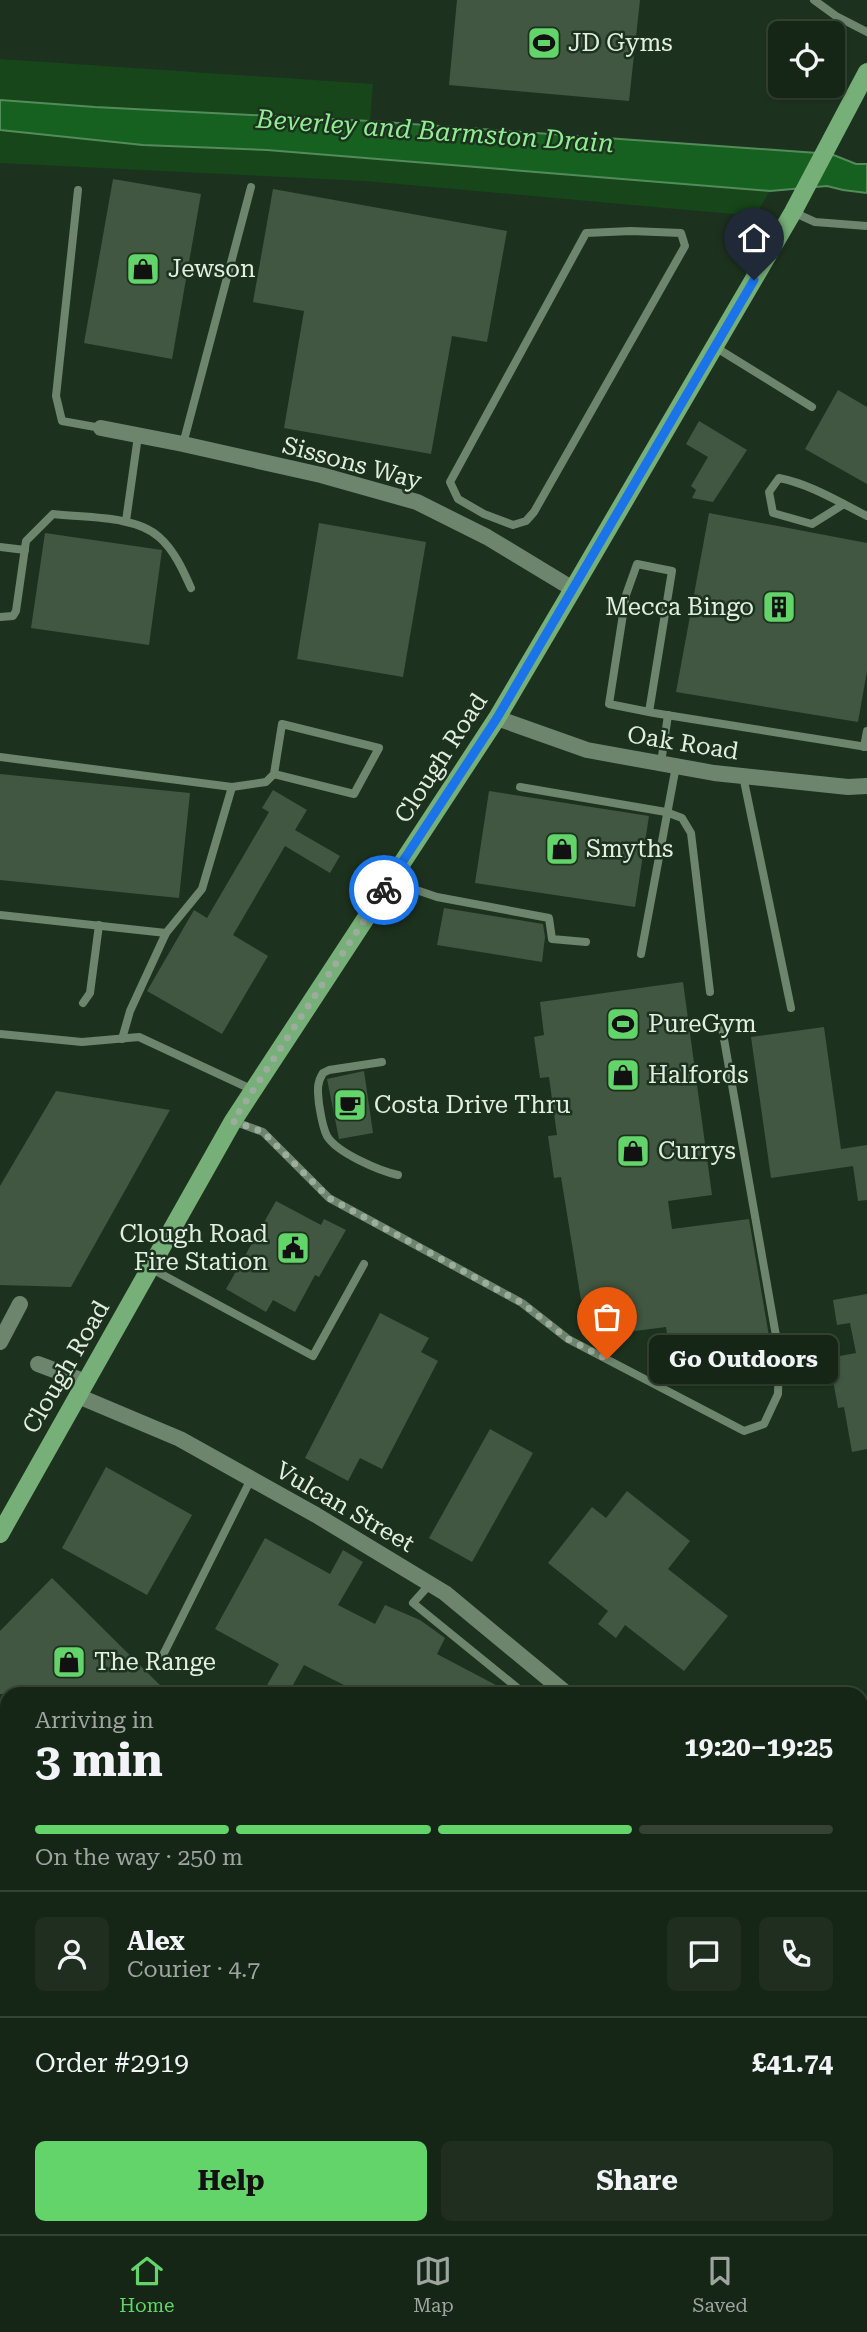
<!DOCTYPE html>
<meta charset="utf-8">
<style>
:root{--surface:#162616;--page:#1f2e1f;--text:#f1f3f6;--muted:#9ea5a1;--line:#354335;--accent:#62d469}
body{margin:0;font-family:"Roboto Serif",serif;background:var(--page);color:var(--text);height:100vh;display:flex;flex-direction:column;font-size:26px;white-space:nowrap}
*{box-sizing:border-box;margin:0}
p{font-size:23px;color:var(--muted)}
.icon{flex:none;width:38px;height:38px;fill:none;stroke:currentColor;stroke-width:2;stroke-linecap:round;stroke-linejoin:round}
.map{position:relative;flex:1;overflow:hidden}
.drawer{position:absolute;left:0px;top:1687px;width:868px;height:548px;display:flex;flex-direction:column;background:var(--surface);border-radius:21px 21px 0 0;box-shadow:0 2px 5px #0004,0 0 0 2px var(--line)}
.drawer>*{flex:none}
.fabs{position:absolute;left:768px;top:21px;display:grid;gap:14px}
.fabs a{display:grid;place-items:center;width:77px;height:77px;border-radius:10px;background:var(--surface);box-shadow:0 2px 5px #0004,0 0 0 2px var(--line);font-size:35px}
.pin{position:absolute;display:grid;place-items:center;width:60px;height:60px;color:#fff;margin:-72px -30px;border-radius:50% 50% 50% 0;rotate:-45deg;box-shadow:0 0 7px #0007}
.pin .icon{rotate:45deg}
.courier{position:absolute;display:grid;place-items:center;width:70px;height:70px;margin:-35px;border:5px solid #1a73e8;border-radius:50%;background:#fff;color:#222;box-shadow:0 2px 9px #0007}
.bubble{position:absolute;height:49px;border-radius:10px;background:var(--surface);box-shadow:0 2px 5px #0004,0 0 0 2px var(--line);font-size:23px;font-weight:700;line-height:49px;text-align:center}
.summary em{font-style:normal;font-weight:700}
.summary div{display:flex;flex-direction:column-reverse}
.summary{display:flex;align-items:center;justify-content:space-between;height:119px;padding:0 35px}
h1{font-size:46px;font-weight:700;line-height:52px}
.bar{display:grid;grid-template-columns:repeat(4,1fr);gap:10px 7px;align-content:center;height:84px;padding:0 35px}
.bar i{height:9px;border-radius:5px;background:var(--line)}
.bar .current{background:var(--accent)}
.bar p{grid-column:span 4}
.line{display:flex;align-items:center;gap:18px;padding:0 35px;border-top:2px solid var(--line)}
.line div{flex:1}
.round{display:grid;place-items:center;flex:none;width:74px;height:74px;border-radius:10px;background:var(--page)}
.action{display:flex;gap:14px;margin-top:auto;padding:14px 35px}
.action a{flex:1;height:80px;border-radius:10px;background:var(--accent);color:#111;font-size:28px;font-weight:700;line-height:80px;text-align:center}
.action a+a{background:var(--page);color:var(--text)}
.tabs{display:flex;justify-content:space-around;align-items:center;height:98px;border-top:2px solid var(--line);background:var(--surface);font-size:19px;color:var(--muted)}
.tabs a{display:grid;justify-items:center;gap:4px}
.tabs .current{color:var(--accent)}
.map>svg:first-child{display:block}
.green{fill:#17461b}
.water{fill:#176120;stroke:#548b5a;stroke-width:2}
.building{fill:#415741}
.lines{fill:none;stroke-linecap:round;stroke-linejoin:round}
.lane{stroke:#6d856c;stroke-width:8}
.street{stroke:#6d856c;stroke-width:16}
.primary{stroke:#76af77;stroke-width:18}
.done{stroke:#9cac9d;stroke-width:7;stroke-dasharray:0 12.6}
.route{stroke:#1a73e8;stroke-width:9}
.labels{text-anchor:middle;stroke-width:5;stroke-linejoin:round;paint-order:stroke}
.poi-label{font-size:24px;fill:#e1eee1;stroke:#1d321e;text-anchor:start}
.street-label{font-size:24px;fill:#e1eee1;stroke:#1d321e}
.water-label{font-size:26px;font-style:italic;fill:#90ed93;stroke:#1d321e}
</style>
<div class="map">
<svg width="867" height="2234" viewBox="0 0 867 2234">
<rect width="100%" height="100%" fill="#1d321e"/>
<g class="green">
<path d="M0,59L373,84L370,121L95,107L0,100Z"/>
<path d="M0,130L143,145L267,150L770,191L755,216L365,181L0,163Z"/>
<path d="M867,1968V2058L861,2066V1975Z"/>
</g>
<g class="water">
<path d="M0,100L95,107L370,121L831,154L856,164H867V193L843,190L827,186L770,191L267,150L143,145L0,130Z"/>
<path d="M867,1864V1968L861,1975V1869Z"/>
</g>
<g class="building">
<path d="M457,0H640L629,101L449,85Z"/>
<path d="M113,179L201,194L172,359L84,343Z"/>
<path d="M273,189L507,231L487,342L452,336L431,454L284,428L304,311L253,302Z"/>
<path d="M838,390L867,407V484L805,449Z"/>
<path d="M699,421L747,450L713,502L692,498L696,490L691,486L708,457L686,444Z"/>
<path d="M709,513L867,543V671L858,722L676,692Z"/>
<path d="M319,523L426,542L403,677L297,659Z"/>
<path d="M45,533L162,550L149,645L31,628Z"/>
<path d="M0,774L190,793L179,898L0,880Z"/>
<path d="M273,790L307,810L295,830L340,856L330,873L285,846L233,935L268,956L222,1034L147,991L194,910L207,918L269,812L262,808Z"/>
<path d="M489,791L649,816L635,907L475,883Z"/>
<path d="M444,908L543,924L545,937L542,962L437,945Z"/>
<path d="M683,982L712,1195L668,1201L672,1229L749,1219L771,1348L671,1362L666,1327L604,1335L599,1297L581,1300L561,1177L554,1178L548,1136L557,1135L549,1077L540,1078L534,1037L544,1035L540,1002Z"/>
<path d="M824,1027L841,1149L867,1145V1200L858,1201L853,1166L771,1178L751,1037Z"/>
<path d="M364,1071L373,1133L339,1139L327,1079Z"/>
<path d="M56,1091L170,1110L71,1287L0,1285V1186Z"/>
<path d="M276,1201L321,1225L324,1219L346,1230L319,1277L315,1275L295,1312L273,1300L266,1312L226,1289Z"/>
<path d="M867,1294V1449L852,1452L844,1407L838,1408L829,1358L856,1353L850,1323L837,1325L833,1300Z"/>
<path d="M380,1313L429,1338L421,1352L438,1361L382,1469L360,1458L348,1481L305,1458Z"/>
<path d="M490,1429L533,1453L472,1562L429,1538Z"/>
<path d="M106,1467L192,1515L147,1595L62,1548Z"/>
<path d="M627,1491L690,1541L668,1569L728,1616L684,1671L625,1625L616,1638L598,1624L608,1611L548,1563L592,1507L606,1518Z"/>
<path d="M265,1538L330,1574L343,1550L363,1562L338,1605L375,1624L385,1605L420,1620L445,1638L437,1654L513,1694H362L304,1665L288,1694H262L279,1664L215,1629Z"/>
<path d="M52,1578L169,1694H0V1631Z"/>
</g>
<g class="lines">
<g class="lane">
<path d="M814,0L836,16L867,32"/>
<path d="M78,190L56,396L62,421L101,428"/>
<path d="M793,212L815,222L867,226"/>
<path d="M631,231L681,233L685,246L534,512L526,521L513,525L484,514L458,499L450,482L586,233Z"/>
<path d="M715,347L812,407"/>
<path d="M183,444L251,187"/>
<path d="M844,504L812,524L773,513L769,492L779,478C810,484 839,502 867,516"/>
<path d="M126,521L138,436"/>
<path d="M0,547L25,550"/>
<path d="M0,617L13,616L16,611L26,541L53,514C84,518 135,515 159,537C174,550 183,570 191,588"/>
<path d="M649,712L672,571L637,564L626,595L609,704L654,713L867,747"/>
<path d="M864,747L867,731"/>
<path d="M0,757L232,787L266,782L274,774L282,724L379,748L354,794L274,774"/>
<path d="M661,763L668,715"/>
<path d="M743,776L791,1008"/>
<path d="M520,787L666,812L682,818L691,833L710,992"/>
<path d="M390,881L437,897L549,918L552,939L586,942"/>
<path d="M0,915L166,933"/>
<path d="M641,954L676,766"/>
<path d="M83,1003L90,993L99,925"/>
<path d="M0,1034L82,1042L139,1037L253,1090"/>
<path d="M122,1039L130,1011L166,933L202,889L232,787"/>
<path d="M382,1062L329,1070L323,1073C316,1084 318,1092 319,1104C321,1115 322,1126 327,1136C337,1153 380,1171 398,1175"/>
<path d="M233,1121L263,1132L329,1198L522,1303L568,1339L744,1431L764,1424L778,1394L779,1353L721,1022"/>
<path d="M150,1268L313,1356L364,1264"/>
<path d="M430,1584L413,1603L525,1694"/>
<path d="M163,1655L251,1479"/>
<path d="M0,1755L7,1763"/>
<path d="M293,2228L297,2234"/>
</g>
<g class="street">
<path d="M101,428L183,444L321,475L417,502L487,537L573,589"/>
<path d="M497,718L587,750L714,773L848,787L867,786"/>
<path d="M0,1342L20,1304"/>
<path d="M38,1364L86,1382"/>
<path d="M78,1396L180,1439L316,1515L445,1593L567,1694"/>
<path d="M0,1896L7,1906"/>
<path d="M240,2228L241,2234"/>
</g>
<path class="primary" d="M0,1534L233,1121L497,718L573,589L793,212L867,72"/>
</g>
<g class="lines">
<path class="done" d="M384,890L233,1121L263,1132L329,1198L522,1303L568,1339L607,1359"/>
<path class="route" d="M384,890L497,718L754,280"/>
</g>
<defs>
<symbol id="stadium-square" viewBox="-11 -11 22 22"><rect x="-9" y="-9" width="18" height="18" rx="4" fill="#62d469" stroke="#1d321e"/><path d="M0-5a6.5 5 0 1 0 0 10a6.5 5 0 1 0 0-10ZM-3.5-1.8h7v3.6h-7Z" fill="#111"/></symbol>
<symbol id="shop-square" viewBox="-11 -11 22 22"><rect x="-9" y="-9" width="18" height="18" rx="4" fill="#62d469" stroke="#1d321e"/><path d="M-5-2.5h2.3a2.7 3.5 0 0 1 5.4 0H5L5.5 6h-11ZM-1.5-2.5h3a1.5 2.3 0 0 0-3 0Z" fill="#111"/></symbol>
<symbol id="building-square" viewBox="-11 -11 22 22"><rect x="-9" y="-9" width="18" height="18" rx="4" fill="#62d469" stroke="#1d321e"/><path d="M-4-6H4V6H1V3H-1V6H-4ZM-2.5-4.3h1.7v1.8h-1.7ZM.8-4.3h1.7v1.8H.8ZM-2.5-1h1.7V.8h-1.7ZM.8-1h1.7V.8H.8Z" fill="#111"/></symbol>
<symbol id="cafe-square" viewBox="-11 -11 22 22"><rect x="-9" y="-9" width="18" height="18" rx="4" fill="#62d469" stroke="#1d321e"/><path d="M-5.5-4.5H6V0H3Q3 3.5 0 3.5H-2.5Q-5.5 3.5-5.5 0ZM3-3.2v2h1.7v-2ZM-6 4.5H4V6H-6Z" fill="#111"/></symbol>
<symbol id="civic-square" viewBox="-11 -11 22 22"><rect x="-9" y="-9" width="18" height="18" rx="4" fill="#62d469" stroke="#1d321e"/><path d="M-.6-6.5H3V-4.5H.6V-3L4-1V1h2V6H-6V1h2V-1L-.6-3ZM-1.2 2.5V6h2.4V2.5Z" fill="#111"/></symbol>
</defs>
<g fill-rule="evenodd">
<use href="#stadium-square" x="525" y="24" width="38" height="38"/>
<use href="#shop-square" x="124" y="250" width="38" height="38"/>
<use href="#building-square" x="760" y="588" width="38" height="38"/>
<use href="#shop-square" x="543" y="830" width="38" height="38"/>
<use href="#stadium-square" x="604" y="1005" width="38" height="38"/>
<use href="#shop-square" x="604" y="1056" width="38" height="38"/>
<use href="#cafe-square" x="331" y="1086" width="38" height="38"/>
<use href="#shop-square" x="614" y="1132" width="38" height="38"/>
<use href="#civic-square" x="274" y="1229" width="38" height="38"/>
<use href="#shop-square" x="50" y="1643" width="38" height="38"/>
</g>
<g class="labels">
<g class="poi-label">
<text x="568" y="51">JD Gyms</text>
<text x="168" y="277">Jewson</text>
<text x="754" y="615" text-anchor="end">Mecca Bingo</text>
<text x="586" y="857">Smyths</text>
<text x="648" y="1032">PureGym</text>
<text x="648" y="1083">Halfords</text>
<text x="374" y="1113">Costa Drive Thru</text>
<text x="658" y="1159">Currys</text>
<text x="268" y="1242" text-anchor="end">Clough Road<tspan x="268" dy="28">Fire Station</tspan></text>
<text x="94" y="1670">The Range</text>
</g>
<g class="street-label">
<text transform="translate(352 463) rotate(15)" y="8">Sissons Way</text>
<text transform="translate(683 743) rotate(9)" y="8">Oak Road</text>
<text transform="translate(441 758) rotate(-57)" y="8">Clough Road</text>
<text transform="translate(66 1367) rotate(-60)" y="8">Clough Road</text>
<text transform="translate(345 1507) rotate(30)" y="8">Vulcan Street</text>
</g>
<g class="water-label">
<text transform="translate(435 131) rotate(4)" y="9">Beverley and Barmston Drain</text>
</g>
</g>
</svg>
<div class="fabs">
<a><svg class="icon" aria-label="locate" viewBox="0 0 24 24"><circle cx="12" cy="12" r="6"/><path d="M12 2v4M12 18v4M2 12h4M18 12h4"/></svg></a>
</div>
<div class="pin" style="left:607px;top:1359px;background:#ea580c"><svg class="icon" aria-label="bag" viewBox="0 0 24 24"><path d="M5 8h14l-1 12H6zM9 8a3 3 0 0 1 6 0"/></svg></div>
<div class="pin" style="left:754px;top:280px;background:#1f2937"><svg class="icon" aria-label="home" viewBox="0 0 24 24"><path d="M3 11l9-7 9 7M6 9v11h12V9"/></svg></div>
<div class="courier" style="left:384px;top:890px"><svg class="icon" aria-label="bike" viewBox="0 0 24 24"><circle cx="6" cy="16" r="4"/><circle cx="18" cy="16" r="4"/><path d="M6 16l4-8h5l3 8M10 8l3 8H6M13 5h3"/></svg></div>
<div class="bubble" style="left:649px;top:1335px;width:189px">Go Outdoors</div>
<section class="drawer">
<div class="summary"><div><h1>3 min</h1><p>Arriving in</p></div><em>19:20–19:25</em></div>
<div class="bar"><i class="current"></i><i class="current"></i><i class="current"></i><i></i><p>On the way · 250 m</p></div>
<div class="line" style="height:126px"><a class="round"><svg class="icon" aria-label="person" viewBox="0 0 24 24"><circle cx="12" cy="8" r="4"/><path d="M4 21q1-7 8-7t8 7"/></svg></a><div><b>Alex</b><p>Courier · 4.7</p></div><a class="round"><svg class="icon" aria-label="chat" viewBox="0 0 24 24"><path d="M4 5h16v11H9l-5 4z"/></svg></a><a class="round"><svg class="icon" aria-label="phone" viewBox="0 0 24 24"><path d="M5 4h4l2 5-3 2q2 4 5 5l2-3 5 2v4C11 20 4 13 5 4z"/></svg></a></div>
<div class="line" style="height:91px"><div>Order #2919</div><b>£41.74</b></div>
<div class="action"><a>Help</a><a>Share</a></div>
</section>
</div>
<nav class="tabs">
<a class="current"><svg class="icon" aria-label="home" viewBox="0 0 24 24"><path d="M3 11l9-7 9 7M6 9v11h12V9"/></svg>Home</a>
<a><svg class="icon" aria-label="map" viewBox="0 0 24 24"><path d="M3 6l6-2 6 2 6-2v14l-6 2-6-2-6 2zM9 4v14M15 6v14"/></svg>Map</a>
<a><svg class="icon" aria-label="saved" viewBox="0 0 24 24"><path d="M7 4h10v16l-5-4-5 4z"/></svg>Saved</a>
</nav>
